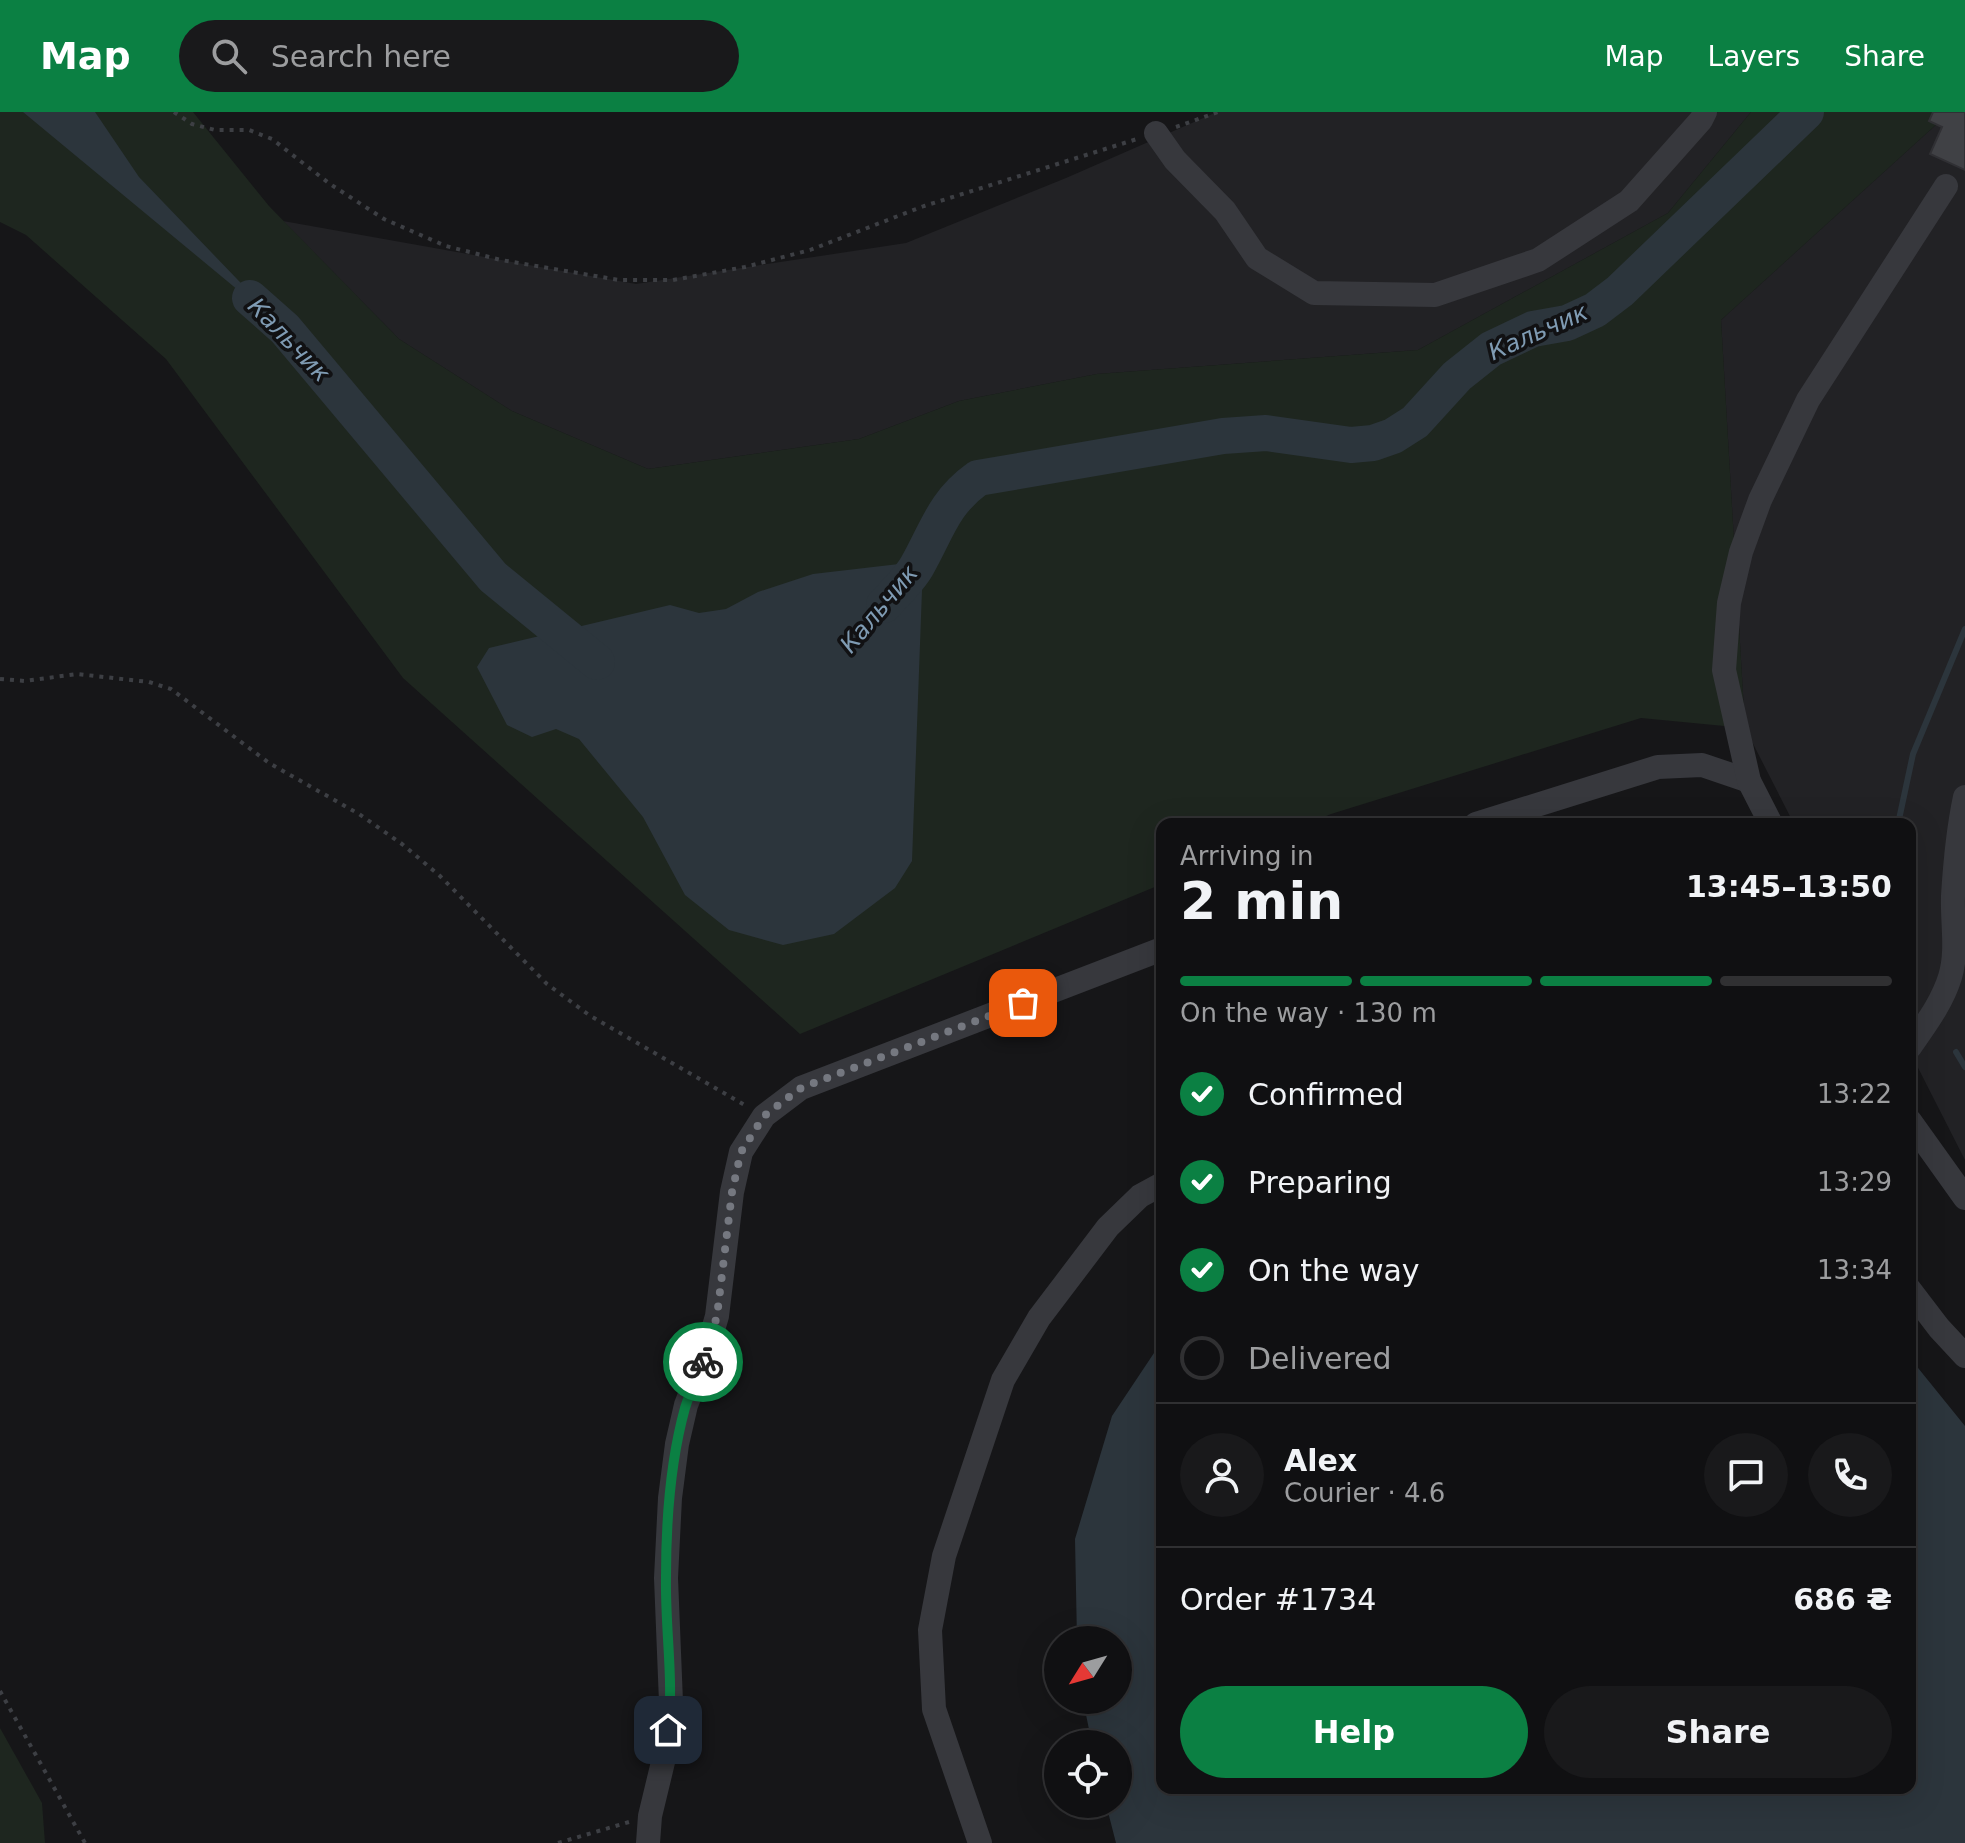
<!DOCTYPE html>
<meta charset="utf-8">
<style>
:root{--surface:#101012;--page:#19191b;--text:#f1f3f6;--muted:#9c9d9f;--line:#303032;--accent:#0b8043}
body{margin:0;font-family:"DejaVu Sans",sans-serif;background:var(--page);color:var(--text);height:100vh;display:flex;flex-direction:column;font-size:30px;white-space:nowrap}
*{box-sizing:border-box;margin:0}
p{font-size:26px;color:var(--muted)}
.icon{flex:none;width:44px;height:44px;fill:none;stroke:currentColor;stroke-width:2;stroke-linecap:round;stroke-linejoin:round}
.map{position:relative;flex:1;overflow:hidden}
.drawer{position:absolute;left:1156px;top:706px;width:760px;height:976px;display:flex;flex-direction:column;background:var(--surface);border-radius:16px;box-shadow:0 8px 32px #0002,0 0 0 2px var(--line)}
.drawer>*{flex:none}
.needle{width:52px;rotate:233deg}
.controls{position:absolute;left:1044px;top:1514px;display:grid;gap:16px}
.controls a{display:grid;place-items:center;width:88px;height:88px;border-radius:50%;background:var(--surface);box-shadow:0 8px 32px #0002,0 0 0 2px var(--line);font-size:40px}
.pin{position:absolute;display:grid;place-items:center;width:68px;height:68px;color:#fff;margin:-34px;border-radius:16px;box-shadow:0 4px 12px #0006}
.courier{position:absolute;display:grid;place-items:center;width:80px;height:80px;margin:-40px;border:6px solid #0b8043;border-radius:50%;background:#fff;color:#222;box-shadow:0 2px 10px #0007}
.head em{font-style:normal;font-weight:700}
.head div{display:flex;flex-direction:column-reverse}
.head{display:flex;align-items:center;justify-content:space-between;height:136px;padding:0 24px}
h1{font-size:52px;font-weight:700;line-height:60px}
.bar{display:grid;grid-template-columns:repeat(4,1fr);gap:12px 8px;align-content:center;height:96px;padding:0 24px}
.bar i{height:10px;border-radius:6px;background:var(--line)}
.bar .current{background:var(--accent)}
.bar p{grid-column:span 4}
.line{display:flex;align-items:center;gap:20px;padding:0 24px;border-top:2px solid var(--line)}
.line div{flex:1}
.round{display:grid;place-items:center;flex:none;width:84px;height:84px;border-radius:42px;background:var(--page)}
ol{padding:0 24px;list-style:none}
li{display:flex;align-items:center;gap:24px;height:88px}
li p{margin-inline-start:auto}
li .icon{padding:8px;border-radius:50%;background:var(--accent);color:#fff;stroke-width:4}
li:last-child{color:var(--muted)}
li i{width:44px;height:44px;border:4px solid var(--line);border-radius:50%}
.primary-button{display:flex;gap:16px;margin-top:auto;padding:16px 24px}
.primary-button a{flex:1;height:92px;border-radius:48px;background:var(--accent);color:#fff;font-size:32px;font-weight:700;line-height:92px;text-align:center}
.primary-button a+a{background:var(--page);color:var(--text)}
header{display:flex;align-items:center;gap:48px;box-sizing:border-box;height:112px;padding:0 40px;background:var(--accent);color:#fff}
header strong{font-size:38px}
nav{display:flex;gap:44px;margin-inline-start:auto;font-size:28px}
.search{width:560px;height:72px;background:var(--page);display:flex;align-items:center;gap:20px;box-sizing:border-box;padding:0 28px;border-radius:44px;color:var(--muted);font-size:30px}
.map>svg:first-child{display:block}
.built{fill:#222225}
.green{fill:#1e261f}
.water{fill:#2c353c}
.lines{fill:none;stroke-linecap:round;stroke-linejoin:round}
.stream{stroke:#2c353c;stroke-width:6}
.river{stroke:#2c353c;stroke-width:36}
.building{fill:#404145;stroke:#303034;stroke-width:2}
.path{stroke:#3d3f44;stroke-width:4;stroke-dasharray:4 6;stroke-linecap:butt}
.minor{stroke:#37383d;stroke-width:24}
.done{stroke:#757880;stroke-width:8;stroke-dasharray:0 14.4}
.route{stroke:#0b8043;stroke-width:10}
.labels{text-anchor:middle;stroke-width:7;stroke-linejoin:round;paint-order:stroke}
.water-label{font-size:24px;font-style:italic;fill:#7f9bb3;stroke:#111113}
</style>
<header>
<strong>Map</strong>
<div class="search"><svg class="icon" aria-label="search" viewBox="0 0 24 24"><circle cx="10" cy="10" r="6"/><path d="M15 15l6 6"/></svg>Search here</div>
<nav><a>Map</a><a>Layers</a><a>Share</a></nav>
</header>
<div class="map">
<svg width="1965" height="1731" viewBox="0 0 1965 1731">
<rect width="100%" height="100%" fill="#161618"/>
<g class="built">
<path d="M1217,0H1751L1668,101L1418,238L1097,262L959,289L859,327L648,357L512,299L399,227L283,109L636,172L906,131L1066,66Z"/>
<path d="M1950,0H1965V1048L1910,940V712H1794L1745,616L1721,208Z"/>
</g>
<g class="green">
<path d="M0,0H193L269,94L399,227L512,299L648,357L859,327L959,289L1097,262L1418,238L1668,101L1751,0H1950L1721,208L1745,616L1641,606L1331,702L1308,712H1162V772L800,922L403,566L166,247L26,123L0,110Z"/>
<path d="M0,1616L42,1691L45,1731H0Z"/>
</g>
<g class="water">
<path d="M23,0H95L139,65L285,217Z"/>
<path d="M899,452L915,457L922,478L912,749L895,776L834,822L783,833L729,818L685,783L643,705L579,627L556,617L532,625L507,613L477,555L489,536L670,493L699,501L726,497L758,480L813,462Z"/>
<path d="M1162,1229V1676H1910V1246L1965,1314V1731H1116L1106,1692H1118V1632H1092L1083,1588H1118V1528H1077L1075,1427L1112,1304Z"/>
</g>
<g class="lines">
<g class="stream">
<path d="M1898,712L1913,642L1965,517"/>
<path d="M1910,836L1914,853"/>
<path d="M1956,940L1965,955"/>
</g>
<g class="river">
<path d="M250,186L285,217L493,465L597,550"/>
<path d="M884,493C895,481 909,468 917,454C937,419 943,391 978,366L1223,324L1266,321L1351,333L1373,331L1393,324L1415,310L1457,264L1491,237L1533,217L1567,211L1595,198L1620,179L1806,0"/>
</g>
</g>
<path class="building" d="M1933,0H1965V58L1930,42L1942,15L1929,9Z"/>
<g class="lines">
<g class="path">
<path d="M174,0L192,12L215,18H249L272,27L330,72L384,107L446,134L501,148L619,168H673L745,155L810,138L924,94L1137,27"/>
<path d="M1176,15L1218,0"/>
<path d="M0,567L25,569L77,562L149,570L171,577L269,651L359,702L402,732L440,764L547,872L589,903L748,995"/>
<path d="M0,1579L85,1731"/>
<path d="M558,1731L629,1710"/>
</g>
<g class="minor">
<path d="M1156,21L1175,48L1225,99L1257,146L1314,181L1435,183L1538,148L1629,89L1701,8L1705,0"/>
<path d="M1476,712L1658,655L1702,653L1749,669"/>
<path d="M1771,712L1749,669L1724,558L1729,491L1741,440L1760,388L1808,288L1946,74"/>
<path d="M1910,935C1925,913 1942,891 1950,865C1958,839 1952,811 1953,784C1955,751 1958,718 1965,685"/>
<path d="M1910,1009L1965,1086"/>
<path d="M1910,1178L1939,1216L1965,1244"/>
<path d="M648,1731L650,1704L664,1646L671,1590L666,1466L670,1386L677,1332L686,1293L706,1242L717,1204L732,1080L741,1040L764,1004L801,976L1162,837"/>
<path d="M980,1731L934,1597L930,1518L944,1444L1003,1268L1039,1206L1108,1115L1140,1084L1162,1072"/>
</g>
</g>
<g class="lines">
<path class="done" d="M703,1250L717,1204L732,1080L741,1040L764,1004L801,976L1023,891"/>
<path class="route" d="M668,1618C674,1567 665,1517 666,1465C666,1409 670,1350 685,1296C690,1280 697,1265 703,1250"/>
</g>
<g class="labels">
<g class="water-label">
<text transform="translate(1538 220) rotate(-24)" y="8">Кальчик</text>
<text transform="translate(289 228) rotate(46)" y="8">Кальчик</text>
<text transform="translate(879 497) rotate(-50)" y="8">Кальчик</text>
</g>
</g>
</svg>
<div class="controls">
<a><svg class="needle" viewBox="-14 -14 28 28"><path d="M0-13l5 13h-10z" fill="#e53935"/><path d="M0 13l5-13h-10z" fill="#9c9d9f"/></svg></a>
<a><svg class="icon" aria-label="locate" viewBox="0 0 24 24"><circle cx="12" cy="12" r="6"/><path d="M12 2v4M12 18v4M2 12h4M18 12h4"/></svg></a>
</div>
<div class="pin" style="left:1023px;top:891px;background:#ea580c"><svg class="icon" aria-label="bag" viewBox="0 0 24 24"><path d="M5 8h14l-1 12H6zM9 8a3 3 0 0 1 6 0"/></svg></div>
<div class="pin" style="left:668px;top:1618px;background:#1f2937"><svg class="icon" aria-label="home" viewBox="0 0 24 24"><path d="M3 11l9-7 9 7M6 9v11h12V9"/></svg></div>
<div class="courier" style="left:703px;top:1250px"><svg class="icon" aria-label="bike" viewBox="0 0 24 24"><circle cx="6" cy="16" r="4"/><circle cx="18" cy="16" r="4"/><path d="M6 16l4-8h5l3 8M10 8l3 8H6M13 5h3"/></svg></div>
<section class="drawer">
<div class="head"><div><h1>2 min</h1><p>Arriving in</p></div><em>13:45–13:50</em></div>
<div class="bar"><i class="current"></i><i class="current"></i><i class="current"></i><i></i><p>On the way · 130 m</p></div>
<ol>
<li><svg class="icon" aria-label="check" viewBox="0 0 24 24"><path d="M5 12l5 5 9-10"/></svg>Confirmed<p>13:22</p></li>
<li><svg class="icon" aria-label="check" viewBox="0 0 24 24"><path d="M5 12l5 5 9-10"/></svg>Preparing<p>13:29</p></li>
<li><svg class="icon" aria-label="check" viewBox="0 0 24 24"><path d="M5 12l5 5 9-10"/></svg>On the way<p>13:34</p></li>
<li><i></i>Delivered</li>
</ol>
<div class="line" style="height:144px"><a class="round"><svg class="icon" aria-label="person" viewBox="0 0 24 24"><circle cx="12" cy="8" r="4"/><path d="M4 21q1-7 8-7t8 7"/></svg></a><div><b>Alex</b><p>Courier · 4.6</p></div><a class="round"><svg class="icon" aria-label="chat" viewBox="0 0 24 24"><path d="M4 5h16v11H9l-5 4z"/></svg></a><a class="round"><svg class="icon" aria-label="phone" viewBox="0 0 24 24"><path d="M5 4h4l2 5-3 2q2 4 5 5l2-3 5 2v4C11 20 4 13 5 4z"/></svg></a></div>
<div class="line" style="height:104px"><div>Order #1734</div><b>686 ₴</b></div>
<div class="primary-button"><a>Help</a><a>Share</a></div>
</section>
</div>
